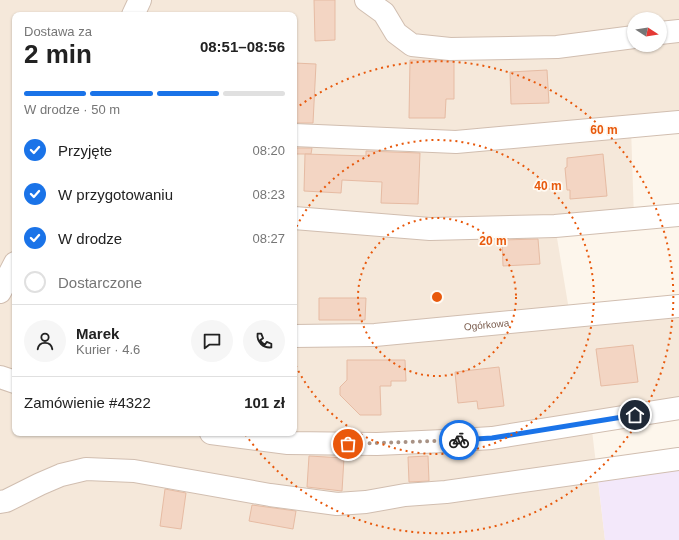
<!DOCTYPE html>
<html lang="pl">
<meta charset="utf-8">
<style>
:root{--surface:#fff;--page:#f6f6f6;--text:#222;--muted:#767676;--line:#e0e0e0;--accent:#1a73e8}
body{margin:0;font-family:Arial,sans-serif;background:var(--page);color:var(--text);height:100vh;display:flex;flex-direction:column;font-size:15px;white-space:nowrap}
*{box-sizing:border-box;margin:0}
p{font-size:13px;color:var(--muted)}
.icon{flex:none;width:22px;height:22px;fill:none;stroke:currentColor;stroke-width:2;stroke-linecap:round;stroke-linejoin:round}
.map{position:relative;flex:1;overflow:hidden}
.details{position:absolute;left:12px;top:12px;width:285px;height:424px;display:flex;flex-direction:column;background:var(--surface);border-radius:8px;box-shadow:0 1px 3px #0004}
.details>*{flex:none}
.needle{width:26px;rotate:102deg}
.buttons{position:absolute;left:627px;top:12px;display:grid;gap:8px}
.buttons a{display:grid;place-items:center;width:40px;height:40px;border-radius:50%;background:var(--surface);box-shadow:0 1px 3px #0004;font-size:20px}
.pin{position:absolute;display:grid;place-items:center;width:34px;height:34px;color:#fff;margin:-17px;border:2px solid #fff;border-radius:50%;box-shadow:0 1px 4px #0007}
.courier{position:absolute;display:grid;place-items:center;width:40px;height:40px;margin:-20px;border:3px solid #1a73e8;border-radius:50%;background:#fff;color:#222;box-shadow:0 1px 5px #0007}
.summary em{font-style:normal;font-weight:700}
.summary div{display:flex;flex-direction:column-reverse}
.summary{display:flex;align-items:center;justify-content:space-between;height:68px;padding:0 12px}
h1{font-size:26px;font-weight:700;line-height:30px}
.bar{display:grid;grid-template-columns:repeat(4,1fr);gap:6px 4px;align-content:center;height:48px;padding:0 12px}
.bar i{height:5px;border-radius:3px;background:var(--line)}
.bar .on{background:var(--accent)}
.bar p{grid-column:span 4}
.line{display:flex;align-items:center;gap:10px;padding:0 12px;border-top:1px solid var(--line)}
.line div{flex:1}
.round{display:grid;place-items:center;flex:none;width:42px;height:42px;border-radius:21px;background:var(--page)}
ol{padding:0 12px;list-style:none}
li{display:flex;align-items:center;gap:12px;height:44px}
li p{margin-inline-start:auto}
li .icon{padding:4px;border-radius:50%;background:var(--accent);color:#fff;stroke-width:4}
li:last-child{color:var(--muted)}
li i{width:22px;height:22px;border:2px solid var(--line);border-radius:50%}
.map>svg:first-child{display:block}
.residential{fill:#f5e8da;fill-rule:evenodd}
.education{fill:#f3e8fa}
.building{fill:#f3d5c3;stroke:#e6bba3}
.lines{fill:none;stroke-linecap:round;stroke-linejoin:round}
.minor-casing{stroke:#d1beb0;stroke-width:24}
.tertiary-casing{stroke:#d1beb0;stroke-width:24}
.minor{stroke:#fff;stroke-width:22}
.tertiary{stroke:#fff;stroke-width:22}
.done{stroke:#a89285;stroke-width:4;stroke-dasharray:0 7.2}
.route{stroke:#1a73e8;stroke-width:5}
.ring{fill:none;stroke:#e8590c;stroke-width:2;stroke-dasharray:2 4}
.labels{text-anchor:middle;stroke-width:3.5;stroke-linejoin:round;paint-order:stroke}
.street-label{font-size:10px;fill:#7a5c4d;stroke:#fffaf3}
.centre{fill:#e8590c;stroke:#fffaf3;stroke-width:2}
.ring-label{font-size:12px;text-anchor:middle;font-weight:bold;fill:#e8590c;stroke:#fffaf3;stroke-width:3.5;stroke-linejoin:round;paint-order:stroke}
</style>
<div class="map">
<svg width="679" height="540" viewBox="0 0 679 540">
<rect width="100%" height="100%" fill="#fdf6ec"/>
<path class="residential" d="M0,0H679V122L631,127L634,219L555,226L570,316L679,306V408L591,422L605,540H0ZM15,15H294V433H15ZM634,19H660V45H634Z"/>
<path class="education" d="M679,459V540H605L597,471Z"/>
<g class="building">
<path d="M314,0H335V40L315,41Z"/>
<path d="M410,60L454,61V99H446L445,118H409Z"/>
<path d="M294,63L316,64L313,123H294Z"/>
<path d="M547,70L549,103L511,104L510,72Z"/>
<path d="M294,148H312L311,154H294Z"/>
<path d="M366,151L420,153L418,204L381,203L382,182L342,180L341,193L304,191L305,154L366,156Z"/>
<path d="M603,154L607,196L570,199V190H567L565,168L567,167V158Z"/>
<path d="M538,239L540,264L503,266L502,240Z"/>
<path d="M319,298H366L365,320H319Z"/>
<path d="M633,345L638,382L601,386L596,349Z"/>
<path d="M347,360H405L406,381H391V386H380L381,415H360L340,395V387L347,380Z"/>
<path d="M499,367L504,406L478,409L477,401L458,403L455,372Z"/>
<path d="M309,456L344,458L342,491L307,487Z"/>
<path d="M428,456L429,481L409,482L408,457Z"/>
<path d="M165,489L186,493L181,529L160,526Z"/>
<path d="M252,505L296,511L293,529L249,521Z"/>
</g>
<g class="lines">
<defs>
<g id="minor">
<path d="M366,0L384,13L396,33L412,45L450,49L557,47L634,37"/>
<path d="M660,33L679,31"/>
<path d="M294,135L456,142L679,122"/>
<path d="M294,218L430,229L555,226L679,215"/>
<path id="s1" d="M294,336L375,335L679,306"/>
<path d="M0,377L15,382"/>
<path d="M211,433L288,443L377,444L444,441L492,438L679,408"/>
<path d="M0,502L6,501L40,484L61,475L86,469L134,471L270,495L337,504L366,502L405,495L446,492L679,459"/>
</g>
<g id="tertiary">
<path d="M133,15L140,0"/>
<path d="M0,292L15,263"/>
</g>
</defs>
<use href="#minor" class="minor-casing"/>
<use href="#tertiary" class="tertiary-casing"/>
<use href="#minor" class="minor"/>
<use href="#tertiary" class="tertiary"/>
</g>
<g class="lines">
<path class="done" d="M348,444L459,440"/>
<path class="route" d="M459,440L492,438L635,415"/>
</g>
<g class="ring">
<circle cx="437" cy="297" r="79"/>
<path d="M294 232A157 157 0 1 1 294 362"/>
<path d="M295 109A236 236 0 1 1 245 434"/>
</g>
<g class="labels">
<g class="street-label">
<text dy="4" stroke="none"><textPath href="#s1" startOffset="193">Ogórkowa</textPath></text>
</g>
</g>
<circle cx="437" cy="297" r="6" class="centre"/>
<g class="ring-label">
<text x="604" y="134">60 m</text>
<text x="548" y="190">40 m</text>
<text x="493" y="245">20 m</text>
</g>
</svg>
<div class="buttons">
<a><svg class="needle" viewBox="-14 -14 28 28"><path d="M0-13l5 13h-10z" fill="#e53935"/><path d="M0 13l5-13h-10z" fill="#767676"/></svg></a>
</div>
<div class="pin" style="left:348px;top:444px;background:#ea580c"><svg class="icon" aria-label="bag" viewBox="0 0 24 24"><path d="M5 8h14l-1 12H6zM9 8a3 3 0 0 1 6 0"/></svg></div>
<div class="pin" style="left:635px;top:415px;background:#1f2937"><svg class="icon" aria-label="home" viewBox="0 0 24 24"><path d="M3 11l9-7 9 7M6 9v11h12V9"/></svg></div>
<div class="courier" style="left:459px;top:440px"><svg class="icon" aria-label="bike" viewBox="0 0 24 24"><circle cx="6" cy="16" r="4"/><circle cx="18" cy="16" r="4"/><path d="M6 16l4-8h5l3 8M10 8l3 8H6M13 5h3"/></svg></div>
<section class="details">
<div class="summary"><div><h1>2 min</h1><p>Dostawa za</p></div><em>08:51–08:56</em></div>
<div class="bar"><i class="on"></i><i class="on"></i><i class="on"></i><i></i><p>W drodze · 50 m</p></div>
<ol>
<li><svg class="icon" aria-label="check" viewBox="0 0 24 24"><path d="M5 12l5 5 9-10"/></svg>Przyjęte<p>08:20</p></li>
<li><svg class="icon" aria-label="check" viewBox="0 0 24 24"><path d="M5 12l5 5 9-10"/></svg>W przygotowaniu<p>08:23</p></li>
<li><svg class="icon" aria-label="check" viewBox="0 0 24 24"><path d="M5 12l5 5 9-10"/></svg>W drodze<p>08:27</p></li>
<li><i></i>Dostarczone</li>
</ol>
<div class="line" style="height:72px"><a class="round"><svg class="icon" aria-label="person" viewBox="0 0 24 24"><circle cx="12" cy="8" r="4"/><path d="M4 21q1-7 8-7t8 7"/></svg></a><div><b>Marek</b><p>Kurier · 4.6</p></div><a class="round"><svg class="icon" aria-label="chat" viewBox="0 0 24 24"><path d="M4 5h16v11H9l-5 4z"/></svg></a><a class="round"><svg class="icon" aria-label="phone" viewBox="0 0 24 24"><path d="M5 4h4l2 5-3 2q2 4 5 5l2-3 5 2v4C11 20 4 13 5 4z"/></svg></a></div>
<div class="line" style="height:52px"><div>Zamówienie #4322</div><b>101 zł</b></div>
</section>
</div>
